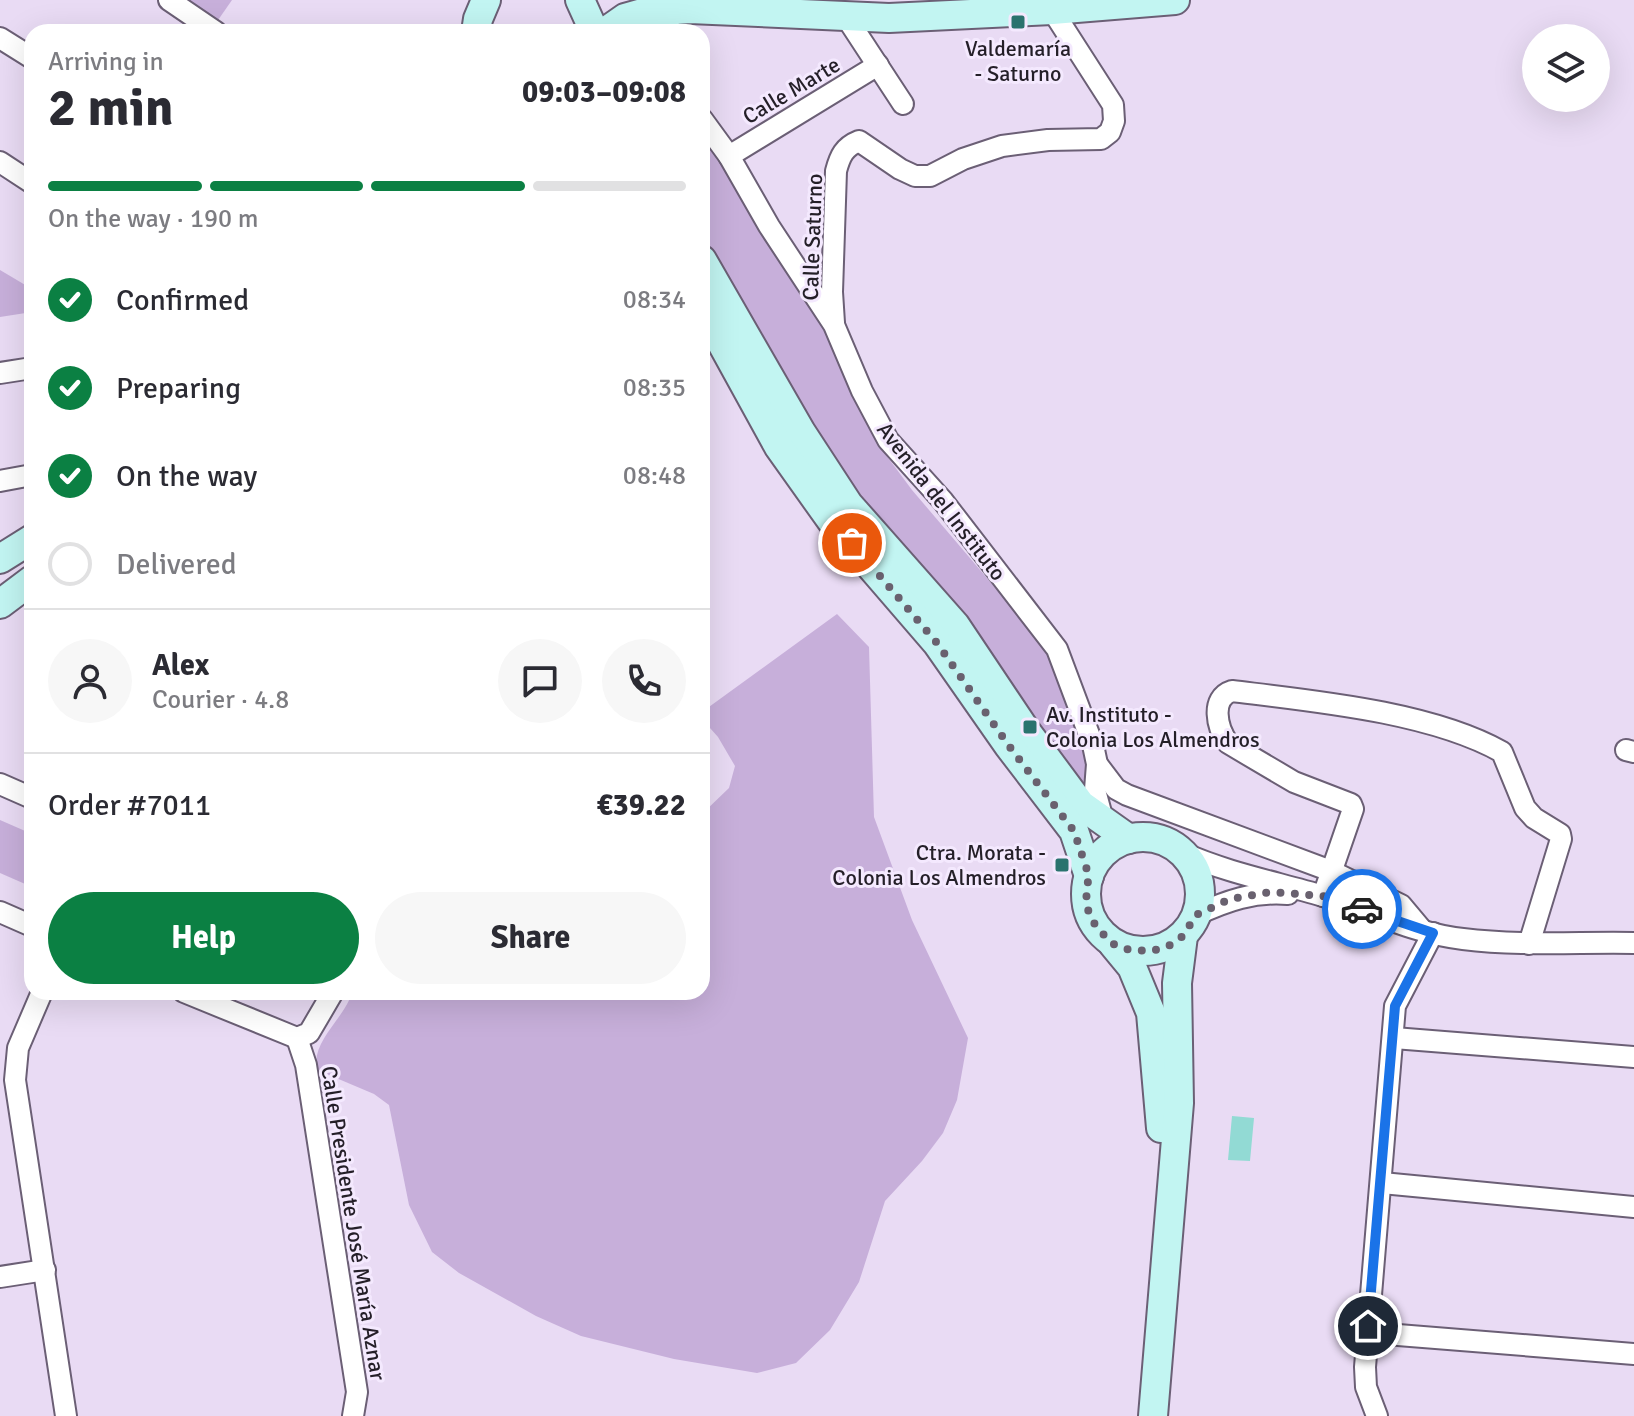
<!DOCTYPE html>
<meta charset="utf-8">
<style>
:root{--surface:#fff;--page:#f7f7f7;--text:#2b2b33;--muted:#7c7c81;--line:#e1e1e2;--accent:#0b8043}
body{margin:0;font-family:Signika,sans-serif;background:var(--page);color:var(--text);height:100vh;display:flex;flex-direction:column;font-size:30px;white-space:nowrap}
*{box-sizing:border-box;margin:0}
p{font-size:26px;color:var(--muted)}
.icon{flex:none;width:44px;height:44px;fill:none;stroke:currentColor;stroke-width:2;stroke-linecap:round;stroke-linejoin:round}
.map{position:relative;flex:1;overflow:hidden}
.details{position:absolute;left:24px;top:24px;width:686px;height:976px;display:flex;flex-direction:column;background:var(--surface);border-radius:24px;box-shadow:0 8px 32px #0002}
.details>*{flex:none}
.tools{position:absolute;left:1522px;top:24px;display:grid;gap:16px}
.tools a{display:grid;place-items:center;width:88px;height:88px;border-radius:50%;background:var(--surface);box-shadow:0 8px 32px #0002;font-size:40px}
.pin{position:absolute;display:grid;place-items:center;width:68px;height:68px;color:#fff;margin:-34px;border:4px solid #fff;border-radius:50%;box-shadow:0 2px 8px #0007}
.courier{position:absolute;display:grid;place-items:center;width:80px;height:80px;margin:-40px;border:6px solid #1a73e8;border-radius:50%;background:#fff;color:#222;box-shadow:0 2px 10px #0007}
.headline em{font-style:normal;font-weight:700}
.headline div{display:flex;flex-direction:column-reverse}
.headline{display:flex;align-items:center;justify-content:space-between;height:136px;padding:0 24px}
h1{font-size:52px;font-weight:700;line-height:60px}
.bar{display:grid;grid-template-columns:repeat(4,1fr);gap:12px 8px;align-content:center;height:96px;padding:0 24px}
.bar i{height:10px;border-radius:6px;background:var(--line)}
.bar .selected{background:var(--accent)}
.bar p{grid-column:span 4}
.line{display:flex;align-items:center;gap:20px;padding:0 24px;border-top:2px solid var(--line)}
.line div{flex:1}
.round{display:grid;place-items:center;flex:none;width:84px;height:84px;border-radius:42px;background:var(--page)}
ol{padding:0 24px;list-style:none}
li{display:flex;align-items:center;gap:24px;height:88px}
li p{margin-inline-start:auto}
li .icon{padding:8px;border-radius:50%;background:var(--accent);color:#fff;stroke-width:4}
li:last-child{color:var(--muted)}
li i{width:44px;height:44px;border:4px solid var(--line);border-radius:50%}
.action{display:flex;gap:16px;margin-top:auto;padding:16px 24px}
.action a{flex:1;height:92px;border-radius:48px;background:var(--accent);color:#fff;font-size:32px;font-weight:700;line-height:92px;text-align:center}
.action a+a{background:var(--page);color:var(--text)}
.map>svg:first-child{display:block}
.green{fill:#c7afda}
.water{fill:#92dad4}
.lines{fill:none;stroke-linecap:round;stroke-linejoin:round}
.street-casing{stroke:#6b5f75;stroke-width:24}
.secondary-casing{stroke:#6b5f75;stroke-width:32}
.street{stroke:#fff;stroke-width:20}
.secondary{stroke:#c2f5f2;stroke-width:28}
.done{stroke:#69616f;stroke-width:8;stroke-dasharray:0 14.4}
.route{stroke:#1a73e8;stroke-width:10}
.poi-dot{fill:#2a736e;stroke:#f4e9fe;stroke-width:3}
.labels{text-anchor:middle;stroke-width:6;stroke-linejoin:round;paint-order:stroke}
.poi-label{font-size:22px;fill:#241f28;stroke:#f4e9fe}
.street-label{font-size:22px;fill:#241f28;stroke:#f4e9fe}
</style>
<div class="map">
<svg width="1634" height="1416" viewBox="0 0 1634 1416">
<rect width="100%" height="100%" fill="#e9dbf4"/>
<g class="green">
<path d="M182,0H232L216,23Z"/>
<path d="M702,132L826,329L886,455L912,490L1033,632L1052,661L1083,734L1093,801L856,498L702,242Z"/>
<path d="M0,270L32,289V312L0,317Z"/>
<path d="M837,614L869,647L874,817L912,920L968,1038L957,1100L943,1133L922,1161L885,1201L859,1282L830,1330L796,1363L757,1373L674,1359L581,1336L536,1316L459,1273L432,1252L409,1205L389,1105L374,1094L322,1072L317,1068C311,1041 346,1017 352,992H702V814L729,788L735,766L718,737L702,719V712Z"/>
<path d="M0,820L32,834V887L0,873Z"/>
</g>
<path class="water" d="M1232,1116L1254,1118L1250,1161L1228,1160Z"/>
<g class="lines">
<defs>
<g id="street">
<path d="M169,0L216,32"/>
<path d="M846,17L903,104"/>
<path d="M658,32L677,10"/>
<path d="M0,38L32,58"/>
<path d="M702,119L729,156L769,226L834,325L862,391L888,440L943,501L1057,649L1093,745L1097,764L1095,790L1103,820"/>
<path d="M729,156L878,65"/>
<path d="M0,162L32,183"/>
<path d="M834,323L832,292L836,171C840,156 844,147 859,141L900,169L915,176H930L963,159L1002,146L1048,140L1101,139L1110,132L1114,121L1113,105L1052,10"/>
<path d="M0,373L32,368"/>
<path d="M0,481L32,475"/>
<path d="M1626,750L1634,752"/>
<path d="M1097,764L1116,789L1127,795L1331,871L1401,905L1422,930"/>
<path d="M0,784L32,798"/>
<path d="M1183,853C1228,873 1276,882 1323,896C1369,910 1415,934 1463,939C1520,946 1577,942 1634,943"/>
<path d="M1323,896L1353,809L1351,804L1294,782L1228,743C1217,728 1210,698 1232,691C1314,701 1431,712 1502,752L1525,808L1534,818L1560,834L1561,839L1529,944"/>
<path d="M0,912L32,926"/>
<path d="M1196,915C1226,901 1254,891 1288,894"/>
<path d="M42,992L18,1048L15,1080L66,1416"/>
<path d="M184,992L297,1038L309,1033L333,992"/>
<path d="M297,1038L306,1065L357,1392L353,1416"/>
<path d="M1394,1038L1634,1057"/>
<path d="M1382,1183L1634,1207"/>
<path d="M0,1277L45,1270"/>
<path d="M1368,1326L1398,1335L1634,1354"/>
<path d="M1377,1416L1366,1387L1365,1367L1395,1006L1433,933"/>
</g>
<g id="secondary">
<path d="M580,0L590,22V32"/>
<path d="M476,32L478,19L486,0"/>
<path d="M605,32L625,18L646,12L690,9L889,18L1052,10L1175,0"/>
<path d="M702,260L801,432L848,504L955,625L1026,731L1081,805L1129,839"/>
<path d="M702,307L779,447L831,520L937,643L1009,746L1074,831L1089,876"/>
<path d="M0,559L32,539"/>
<path d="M0,604L32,580"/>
<circle cx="1143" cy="894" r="57"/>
<path d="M1113,944L1132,967L1151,1013L1161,1128"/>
<path d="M1153,1416L1179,1103L1177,983L1183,936"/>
</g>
</defs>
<use href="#street" class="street-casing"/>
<use href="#secondary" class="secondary-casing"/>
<use href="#street" class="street"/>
<use href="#secondary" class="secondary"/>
</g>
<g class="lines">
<path class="done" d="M852,543L937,643L1009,746L1074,831L1089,876L1086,892L1088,910L1096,927L1113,944L1130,950L1152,951L1170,945L1183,936L1196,915L1230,899L1270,892L1323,896L1362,909"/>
<path class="route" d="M1362,909L1433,933L1395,1006L1368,1326"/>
</g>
<g class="poi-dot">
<rect x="1010" y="14" width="16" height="16" rx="4"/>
<rect x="1022" y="719" width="16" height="16" rx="4"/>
<rect x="1054" y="857" width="16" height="16" rx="4"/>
</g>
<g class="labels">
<g class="poi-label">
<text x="1018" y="56">Valdemaría<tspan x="1018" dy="25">- Saturno</tspan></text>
<text x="1046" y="722" text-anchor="start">Av. Instituto -<tspan x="1046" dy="25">Colonia Los Almendros</tspan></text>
<text x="1046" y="860" text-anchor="end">Ctra. Morata -<tspan x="1046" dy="25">Colonia Los Almendros</tspan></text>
</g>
<g class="street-label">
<text transform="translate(791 90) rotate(-31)" y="8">Calle Marte</text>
<text transform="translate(812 237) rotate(-88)" y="8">Calle Saturno</text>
<text transform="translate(942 501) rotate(52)" y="8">Avenida del Instituto</text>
<text transform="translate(354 1223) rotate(81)" y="8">Calle Presidente José María Aznar</text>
</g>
</g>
</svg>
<div class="tools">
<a><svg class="icon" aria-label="layers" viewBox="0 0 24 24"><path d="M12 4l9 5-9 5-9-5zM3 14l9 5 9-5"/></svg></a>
</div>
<div class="pin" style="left:852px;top:543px;background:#ea580c"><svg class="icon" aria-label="bag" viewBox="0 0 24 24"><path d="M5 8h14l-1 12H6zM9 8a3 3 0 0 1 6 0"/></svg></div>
<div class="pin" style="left:1368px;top:1326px;background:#1f2937"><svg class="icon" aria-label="home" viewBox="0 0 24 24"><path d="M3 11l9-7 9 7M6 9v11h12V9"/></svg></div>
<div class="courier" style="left:1362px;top:909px"><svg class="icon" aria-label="car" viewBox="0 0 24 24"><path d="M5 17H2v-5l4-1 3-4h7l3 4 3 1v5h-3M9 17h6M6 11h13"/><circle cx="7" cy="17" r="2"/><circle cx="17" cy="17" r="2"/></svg></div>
<section class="details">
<div class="headline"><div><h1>2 min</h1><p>Arriving in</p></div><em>09:03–09:08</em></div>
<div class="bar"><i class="selected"></i><i class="selected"></i><i class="selected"></i><i></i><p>On the way · 190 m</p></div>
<ol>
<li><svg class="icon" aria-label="check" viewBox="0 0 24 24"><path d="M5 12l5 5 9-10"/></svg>Confirmed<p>08:34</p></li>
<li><svg class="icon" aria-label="check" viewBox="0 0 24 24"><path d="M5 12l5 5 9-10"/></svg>Preparing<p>08:35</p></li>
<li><svg class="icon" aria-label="check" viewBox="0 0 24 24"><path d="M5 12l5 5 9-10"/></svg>On the way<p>08:48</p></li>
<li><i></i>Delivered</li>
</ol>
<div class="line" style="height:144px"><a class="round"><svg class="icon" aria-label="person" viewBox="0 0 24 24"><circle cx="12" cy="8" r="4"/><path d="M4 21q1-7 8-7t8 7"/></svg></a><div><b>Alex</b><p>Courier · 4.8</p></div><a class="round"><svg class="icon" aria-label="chat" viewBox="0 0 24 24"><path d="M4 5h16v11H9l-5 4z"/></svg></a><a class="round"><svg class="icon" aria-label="phone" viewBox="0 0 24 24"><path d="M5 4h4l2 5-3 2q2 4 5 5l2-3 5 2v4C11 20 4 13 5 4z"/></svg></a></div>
<div class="line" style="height:104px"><div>Order #7011</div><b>€39.22</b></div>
<div class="action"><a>Help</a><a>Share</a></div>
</section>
</div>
